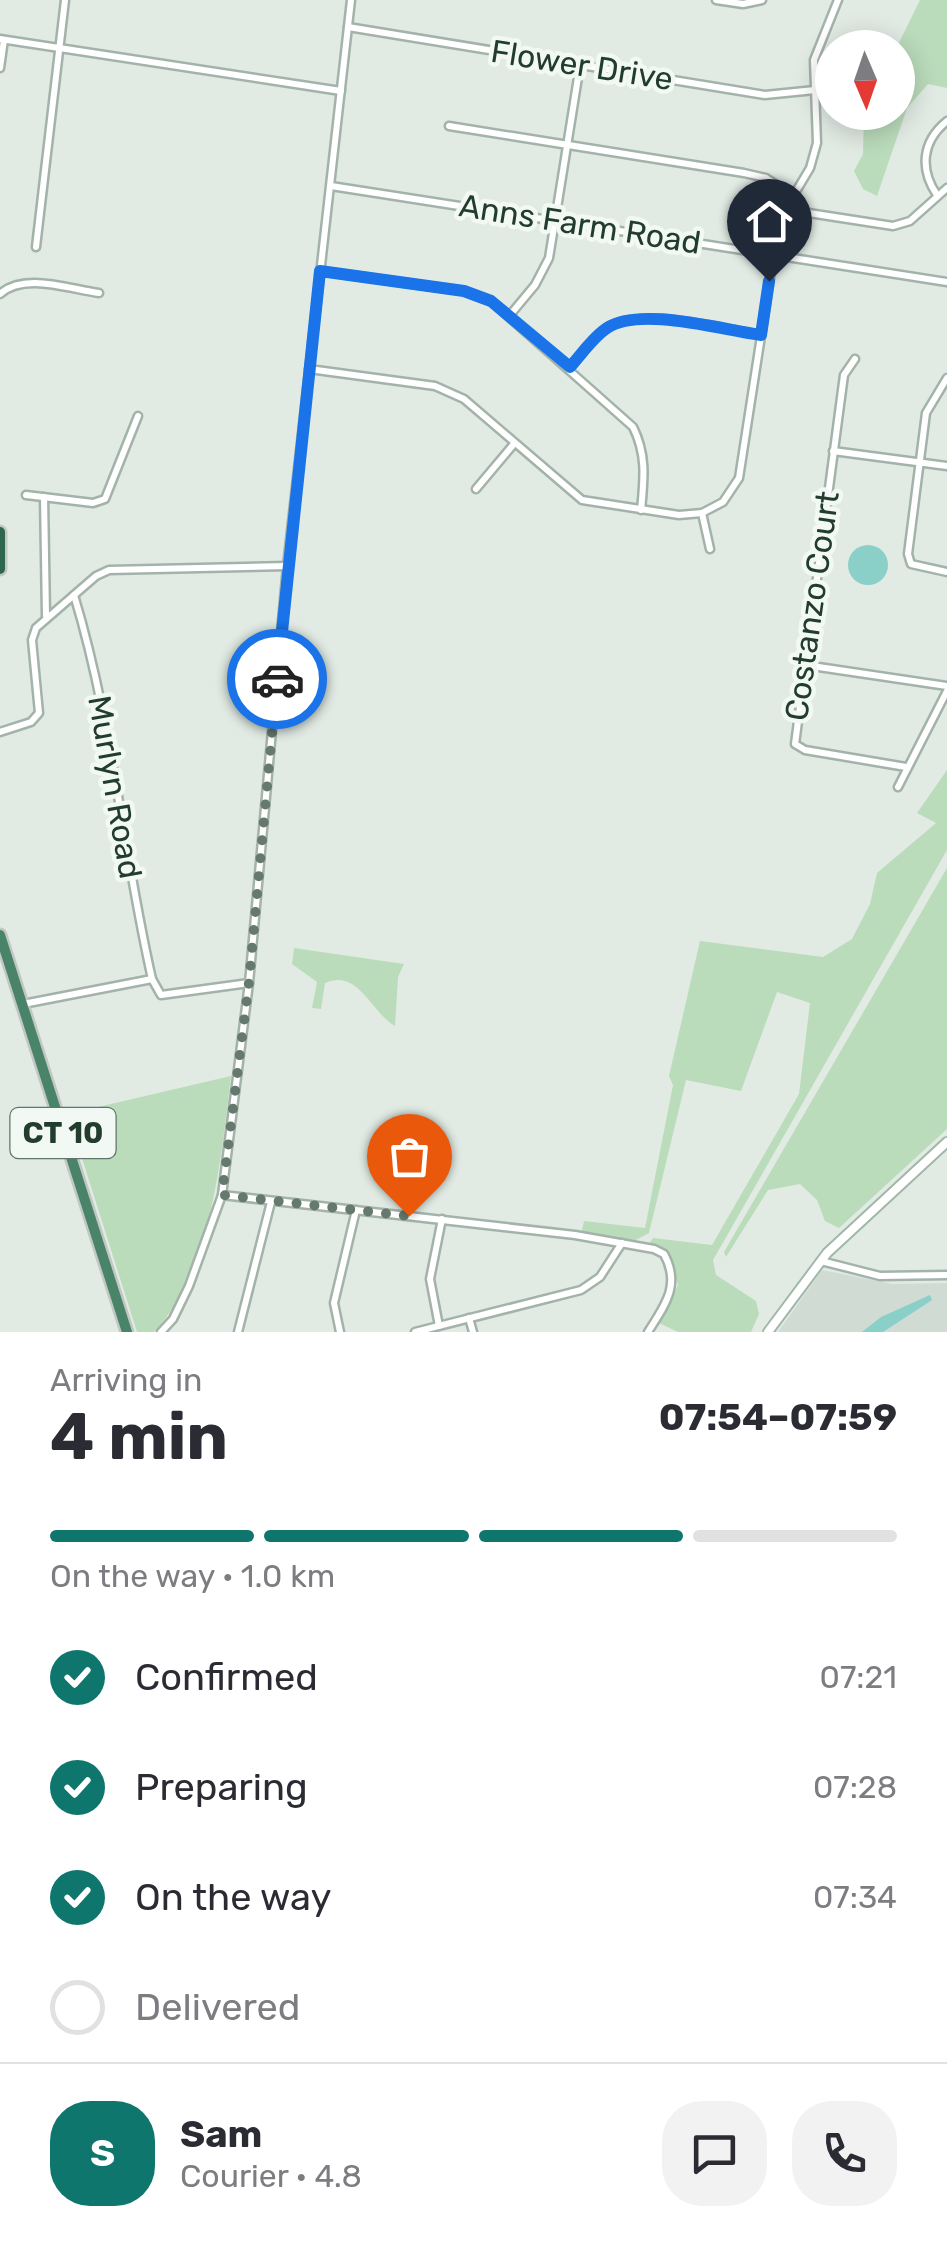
<!DOCTYPE html>
<meta charset="utf-8">
<style>
:root{--surface:#fff;--page:#f2f2f3;--text:#2b2b33;--muted:#7c7c81;--line:#e1e1e2;--accent:#0f766e}
body{margin:0;font-family:Rubik,sans-serif;background:var(--page);color:var(--text);height:100vh;display:flex;flex-direction:column;font-size:38px;white-space:nowrap}
*{box-sizing:border-box;margin:0}
p{font-size:32px;color:var(--muted)}
.icon{flex:none;width:55px;height:55px;fill:none;stroke:currentColor;stroke-width:2;stroke-linecap:round;stroke-linejoin:round}
.map{position:relative;height:1332px;overflow:hidden}
.details{display:flex;flex-direction:column;background:var(--surface);flex:1}
.details>*{flex:none}
.needle{width:65px;rotate:178deg}
.buttons{position:absolute;left:815px;top:30px;display:grid;gap:20px}
.buttons a{display:grid;place-items:center;width:100px;height:100px;border-radius:50%;background:var(--surface);box-shadow:0 5px 25px #0003;font-size:50px}
.pin{position:absolute;display:grid;place-items:center;width:85px;height:85px;color:#fff;margin:-102px -42px;border-radius:50% 50% 50% 0;rotate:-45deg;box-shadow:0 0 10px #0007}
.pin .icon{rotate:45deg}
.courier{position:absolute;display:grid;place-items:center;width:100px;height:100px;margin:-50px;border:8px solid #1a73e8;border-radius:50%;background:#fff;color:#222;box-shadow:0 2px 12px #0007}
.overview em{font-style:normal;font-weight:700}
.overview div{display:flex;flex-direction:column-reverse}
.overview{display:flex;align-items:center;justify-content:space-between;height:170px;padding:0 50px}
h1{font-size:65px;font-weight:700;line-height:75px}
.bar{display:grid;grid-template-columns:repeat(4,1fr);gap:15px 10px;align-content:center;height:120px;padding:0 50px}
.bar i{height:12px;border-radius:8px;background:var(--line)}
.bar .active{background:var(--accent)}
.bar p{grid-column:span 4}
.line{display:flex;align-items:center;gap:25px;padding:0 50px;border-top:2px solid var(--line)}
.line div{flex:1}
.round{display:grid;place-items:center;flex:none;width:105px;height:105px;border-radius:40px;background:var(--page)}
ol{padding:0 50px;list-style:none}
li{display:flex;align-items:center;gap:30px;height:110px}
li p{margin-inline-start:auto}
li .icon{padding:10px;border-radius:50%;background:var(--accent);color:#fff;stroke-width:4}
li:last-child{color:var(--muted)}
li i{width:55px;height:55px;border:5px solid var(--line);border-radius:50%}
.map>svg:first-child{display:block}
.built{fill:#cfdbd3}
.green{fill:#badcbb}
.water{fill:#8ad0c9}
.lines{fill:none;stroke-linecap:round;stroke-linejoin:round}
.minor-casing{stroke:#a4b3aa;stroke-width:11}
.secondary-casing{stroke:#a0b7a9;stroke-width:12}
.trunk-casing{stroke:#c1c8c4;stroke-width:15}
.motorway-casing{stroke:#c1c8c4;stroke-width:15}
.minor{stroke:#fff;stroke-width:6}
.secondary{stroke:#fff;stroke-width:8}
.trunk{stroke:#4a8468;stroke-width:10}
.motorway{stroke:#2e674e;stroke-width:10}
.done{stroke:#65796e;stroke-width:10;stroke-dasharray:0 18}
.route{stroke:#1a73e8;stroke-width:12}
.labels{text-anchor:middle;stroke-width:9;stroke-linejoin:round;paint-order:stroke}
.shield{fill:#f2f8f3;stroke:#607469;stroke-width:2.5}
.shield-label{font-size:30px;font-weight:bold;fill:#223c2e}
.street-label{font-size:32px;fill:#223c2e;stroke:#f2f8f3}
</style>
<div class="map">
<svg width="947" height="1332" viewBox="0 0 947 1332">
<rect width="100%" height="100%" fill="#e1ebe4"/>
<path class="built" d="M822,1270L892,1284L947,1283V1332H778Z"/>
<g class="green">
<path d="M920,0H947V88L928,84L907,108L877,196L863,189L854,171L863,154L864,113L898,112L897,47Z"/>
<path d="M947,770V850L713,1260L716,1275L756,1301L759,1314L751,1332H678L659,1323L678,1285L669,1258L649,1244L653,1238L712,1245L799,1094L810,1003L777,992L741,1091L686,1080L649,1233L634,1241L582,1231L584,1221L645,1228L673,1085L669,1076L700,941L823,957L852,939L870,904L877,873L936,823L917,813Z"/>
<path d="M947,868V1129L839,1228L825,1221L817,1200L800,1184L768,1190L726,1257L724,1252Z"/>
<path d="M294,948L404,964L398,977L395,1026C371,1012 358,968 325,983L321,1009L312,1008L317,982L292,964Z"/>
<path d="M231,1076C221,1157 212,1270 154,1332H137L68,1114Z"/>
</g>
<g class="water">
<circle cx="868" cy="565" r="20"/>
<path d="M930,1295L932,1300L883,1332H862L881,1317Z"/>
</g>
<g class="lines">
<defs>
<g id="minor">
<path d="M716,0L743,4L762,0"/>
<path d="M348,27L765,95L815,90"/>
<path d="M0,39L341,91"/>
<path d="M0,68L4,40"/>
<path d="M449,126L744,173L766,178L792,195"/>
<path d="M331,186L947,282"/>
<path d="M937,195C920,170 921,142 947,121"/>
<path d="M783,209L893,226L910,221L947,188"/>
<path d="M36,247L65,0"/>
<path d="M320,271L464,291L491,301L633,427C647,455 644,479 641,510"/>
<path d="M0,294C24,272 69,289 99,293"/>
<path d="M510,315L535,285L549,258L580,65"/>
<path d="M855,359L844,375L795,744L805,750L906,767"/>
<path d="M570,367C581,355 593,337 607,328C640,306 723,329 761,335"/>
<path d="M309,369L435,386L464,399L582,500L679,515L702,513L723,502L739,478L779,220L810,168L817,143L814,60L838,0"/>
<path d="M947,378L926,413L908,554L911,564L947,572"/>
<path d="M833,451L947,466"/>
<path d="M476,489L513,445"/>
<path d="M26,495L93,503L105,499L138,416"/>
<path d="M44,497L46,616"/>
<path d="M702,513L710,549"/>
<path d="M74,595C112,720 123,852 152,979"/>
<path d="M805,665L947,686"/>
<path d="M0,732L31,722L39,713L32,640L36,628L96,576L109,570L287,566"/>
<path d="M898,787L947,691"/>
<path d="M23,1004L152,979L161,995L249,983"/>
<path d="M222,1195L575,1235L654,1249L664,1254C681,1285 665,1305 648,1332"/>
<path d="M821,1261L880,1276L947,1275"/>
<path d="M469,1318L473,1332"/>
<path d="M439,1326L430,1279L442,1219"/>
<path d="M161,1332L173,1319L189,1286L222,1195L249,983L287,566L351,0"/>
<path d="M238,1332L271,1202"/>
<path d="M340,1332L334,1303L356,1210"/>
<path d="M415,1332L581,1290L600,1277L622,1243"/>
</g>
<path id="secondary" d="M768,1332L827,1253L947,1142"/>
<path id="trunk" d="M0,935L127,1332"/>
<path id="motorway" d="M0,532V569"/>
</defs>
<use href="#minor" class="minor-casing"/>
<use href="#secondary" class="secondary-casing"/>
<use href="#trunk" class="trunk-casing"/>
<use href="#motorway" class="motorway-casing"/>
<use href="#minor" class="minor"/>
<use href="#secondary" class="secondary"/>
<use href="#trunk" class="trunk"/>
<use href="#motorway" class="motorway"/>
</g>
<g class="lines">
<path class="done" d="M277,679L249,982L222,1195L409,1216"/>
<path class="route" d="M277,679L320,271L464,291L491,301L570,367C581,355 593,337 607,328C640,306 722,330 761,335L769,281"/>
</g>
<g class="labels">
<rect class="shield" x="10.5" y="1108" width="105" height="50" rx="8"/>
<g class="shield-label">
<text x="63" y="1143">CT 10</text>
</g>
<g class="street-label">
<text transform="translate(582 65) rotate(9)" y="11">Flower Drive</text>
<text transform="translate(580 224) rotate(9)" y="11">Anns Farm Road</text>
<text transform="translate(812 606) rotate(-82)" y="11">Costanzo Court</text>
<text transform="translate(115 787) rotate(80)" y="11">Murlyn Road</text>
</g>
</g>
</svg>
<div class="buttons">
<a><svg class="needle" viewBox="-14 -14 28 28"><path d="M0-13l5 13h-10z" fill="#e53935"/><path d="M0 13l5-13h-10z" fill="#7c7c81"/></svg></a>
</div>
<div class="pin" style="left:409px;top:1216px;background:#ea580c"><svg class="icon" aria-label="bag" viewBox="0 0 24 24"><path d="M5 8h14l-1 12H6zM9 8a3 3 0 0 1 6 0"/></svg></div>
<div class="pin" style="left:769px;top:281px;background:#1f2937"><svg class="icon" aria-label="home" viewBox="0 0 24 24"><path d="M3 11l9-7 9 7M6 9v11h12V9"/></svg></div>
<div class="courier" style="left:277px;top:679px"><svg class="icon" aria-label="car" viewBox="0 0 24 24"><path d="M5 17H2v-5l4-1 3-4h7l3 4 3 1v5h-3M9 17h6M6 11h13"/><circle cx="7" cy="17" r="2"/><circle cx="17" cy="17" r="2"/></svg></div>
</div>
<section class="details">
<div class="overview"><div><h1>4 min</h1><p>Arriving in</p></div><em>07:54–07:59</em></div>
<div class="bar"><i class="active"></i><i class="active"></i><i class="active"></i><i></i><p>On the way · 1.0 km</p></div>
<ol>
<li><svg class="icon" aria-label="check" viewBox="0 0 24 24"><path d="M5 12l5 5 9-10"/></svg>Confirmed<p>07:21</p></li>
<li><svg class="icon" aria-label="check" viewBox="0 0 24 24"><path d="M5 12l5 5 9-10"/></svg>Preparing<p>07:28</p></li>
<li><svg class="icon" aria-label="check" viewBox="0 0 24 24"><path d="M5 12l5 5 9-10"/></svg>On the way<p>07:34</p></li>
<li><i></i>Delivered</li>
</ol>
<div class="line" style="height:180px"><b class="round" style="background:var(--accent);color:#fff">S</b><div><b>Sam</b><p>Courier · 4.8</p></div><a class="round"><svg class="icon" aria-label="chat" viewBox="0 0 24 24"><path d="M4 5h16v11H9l-5 4z"/></svg></a><a class="round"><svg class="icon" aria-label="phone" viewBox="0 0 24 24"><path d="M5 4h4l2 5-3 2q2 4 5 5l2-3 5 2v4C11 20 4 13 5 4z"/></svg></a></div>
</section>
